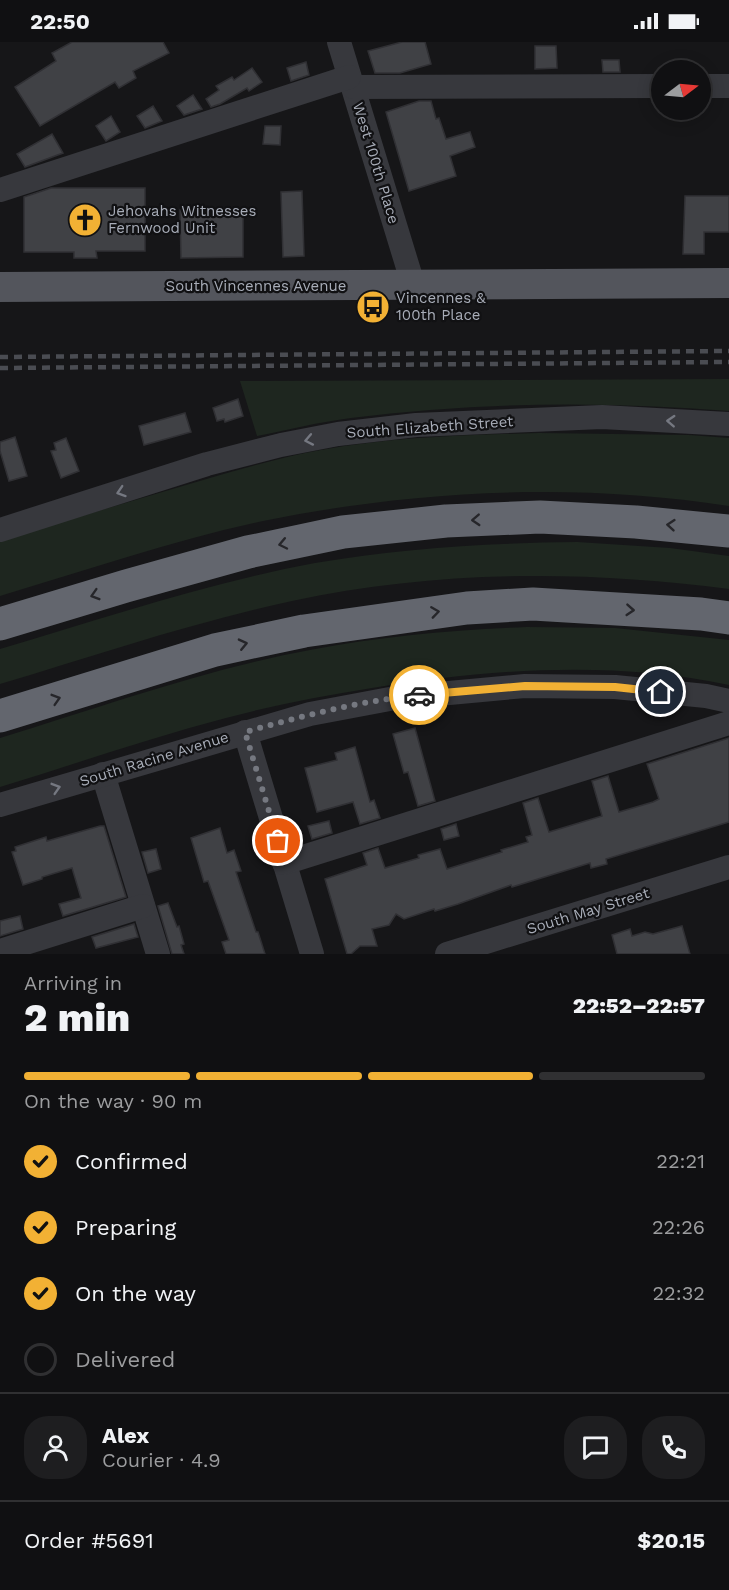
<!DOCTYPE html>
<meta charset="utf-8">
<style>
:root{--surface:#101012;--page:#1e1e20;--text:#f1f3f6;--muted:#9c9d9f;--line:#303032;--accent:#f2b134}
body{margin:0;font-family:"Work Sans",sans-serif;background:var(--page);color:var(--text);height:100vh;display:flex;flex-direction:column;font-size:22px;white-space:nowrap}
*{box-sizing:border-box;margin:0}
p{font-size:20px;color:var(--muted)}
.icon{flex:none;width:33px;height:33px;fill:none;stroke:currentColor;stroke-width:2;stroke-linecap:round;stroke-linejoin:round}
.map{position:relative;height:912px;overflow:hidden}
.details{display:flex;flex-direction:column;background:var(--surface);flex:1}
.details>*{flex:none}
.needle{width:39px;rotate:74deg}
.controls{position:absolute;left:651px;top:18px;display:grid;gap:12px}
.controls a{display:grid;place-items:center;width:60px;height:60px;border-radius:50%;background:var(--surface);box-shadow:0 3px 15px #0003,0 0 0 2px var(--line);font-size:30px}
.pin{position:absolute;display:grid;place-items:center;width:51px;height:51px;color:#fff;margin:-26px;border:3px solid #fff;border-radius:50%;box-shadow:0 2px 6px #0007}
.courier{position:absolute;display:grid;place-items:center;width:60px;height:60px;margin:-30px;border:4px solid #f2b134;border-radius:50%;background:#fff;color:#222;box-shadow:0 2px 8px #0007}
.head em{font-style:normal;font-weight:800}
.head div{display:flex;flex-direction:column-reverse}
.head{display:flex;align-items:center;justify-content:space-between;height:102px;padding:0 24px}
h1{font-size:39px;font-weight:800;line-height:45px}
.bar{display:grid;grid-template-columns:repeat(4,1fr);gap:9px 6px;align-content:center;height:72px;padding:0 24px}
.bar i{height:8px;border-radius:4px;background:var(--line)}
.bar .active{background:var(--accent)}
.bar p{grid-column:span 4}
.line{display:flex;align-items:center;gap:15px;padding:0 24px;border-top:2px solid var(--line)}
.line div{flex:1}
.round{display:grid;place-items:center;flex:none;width:63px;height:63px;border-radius:24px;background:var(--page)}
ol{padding:0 24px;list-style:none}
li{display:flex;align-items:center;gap:18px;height:66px}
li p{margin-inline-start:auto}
li .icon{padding:6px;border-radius:50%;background:var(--accent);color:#111;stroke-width:4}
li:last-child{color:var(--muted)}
li i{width:33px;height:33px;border:3px solid var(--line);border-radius:50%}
.status{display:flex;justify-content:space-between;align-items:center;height:42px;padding:0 30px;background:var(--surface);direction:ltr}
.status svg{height:16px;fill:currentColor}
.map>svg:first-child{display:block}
.green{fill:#1e261f}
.building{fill:#404145;stroke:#303034;stroke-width:1.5}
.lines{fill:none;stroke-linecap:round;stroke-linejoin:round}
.minor{stroke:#37383d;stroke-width:24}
.major{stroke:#53555c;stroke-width:30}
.highway{stroke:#63666e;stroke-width:33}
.rail{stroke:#4a4c52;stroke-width:4.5;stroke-dasharray:8 6;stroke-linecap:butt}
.oneway{stroke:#757881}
.oneway2{stroke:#26262a}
.done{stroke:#757880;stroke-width:6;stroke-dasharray:0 10.8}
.route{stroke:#f2b134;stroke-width:8}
.labels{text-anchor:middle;stroke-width:4.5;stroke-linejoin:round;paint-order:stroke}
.street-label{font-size:15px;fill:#a8adb8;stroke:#111113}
.poi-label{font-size:15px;fill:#a8adb8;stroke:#111113;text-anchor:start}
</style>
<div class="status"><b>22:50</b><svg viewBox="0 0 49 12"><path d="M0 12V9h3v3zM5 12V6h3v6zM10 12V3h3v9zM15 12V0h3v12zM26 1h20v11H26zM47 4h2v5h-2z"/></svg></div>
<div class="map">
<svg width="729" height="912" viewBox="0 0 729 912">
<rect width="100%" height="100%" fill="#161618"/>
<g class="green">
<path d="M729,337V369C603,359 476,360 351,376C319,380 288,388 257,394L240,339Z"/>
<path d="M539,391L689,393L729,396V464C575,440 415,448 263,479C174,498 87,528 0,554V499C64,479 128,460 193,441C235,429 277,416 321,408C393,395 466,393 539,391Z"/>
<path d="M577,500L670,506L729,514V547C584,528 436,528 292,559C193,580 97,613 0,642V607C104,576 208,541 315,521C402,506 489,501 577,500Z"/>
<path d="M527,585L615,586L729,598V643C612,618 489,627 372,646C323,654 274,663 226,676C150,696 75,722 0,745V696C101,665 207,627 310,608C382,594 454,588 527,585Z"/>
</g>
<g class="building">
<path d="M72,0H163L169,11L133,29L136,36L119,46L115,40L40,84L15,45L56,19L52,11Z"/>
<path d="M402,0H425L431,22L400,31H375L368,9Z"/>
<path d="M535,4H556L557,26L535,27Z"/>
<path d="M602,18H619L620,30H603Z"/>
<path d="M306,20L309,33L291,39L287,26Z"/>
<path d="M252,26L262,40L249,49L247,46L220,62L211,65L206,57L219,48L216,44L232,35L234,38Z"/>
<path d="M193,53L202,67L184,73L177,64Z"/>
<path d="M419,59H431L436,77L439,76L446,97L470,90L475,105L450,114L456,134L409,149L386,70Z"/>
<path d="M153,64L162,79L145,86L137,74Z"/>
<path d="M111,74L120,90L106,99L96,84Z"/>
<path d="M265,84H281L280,103L263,102Z"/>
<path d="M52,92L63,111L25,125L17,112Z"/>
<path d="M51,146H145V209H96L97,216H74V210H24V155Z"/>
<path d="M302,149L304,214L283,215L281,150Z"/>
<path d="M685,154H729V190H704V212H683Z"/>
<path d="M224,166H242L243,168V215L181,216L180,168H224Z"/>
<path d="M238,357L243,374L225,380L224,377L217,379L213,366Z"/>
<path d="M185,371L191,390L144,403L139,384Z"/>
<path d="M15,395L27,434L9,439L0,409V400Z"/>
<path d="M66,396L79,429L61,436L51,409L56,408L54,401Z"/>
<path d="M415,686L435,759L418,764L408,730L404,731L393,692Z"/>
<path d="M729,696V780L606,817L607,822L591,826L590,821L512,845L511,843L458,862L435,869L434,867L404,877L396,872L389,883L372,887L377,904H360L351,912H347L325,837L367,823L363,811L378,806L385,826L419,816L418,813L440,807L447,827L502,810L501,808L528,800L526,795L532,793L523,761L538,756L549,790L602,774L592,739L608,734L619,770L653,760L659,757L647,722Z"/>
<path d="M355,705L370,760L374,758L380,776L360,782L353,760L317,770L305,726L337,718L335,711Z"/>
<path d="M329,779L332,791L312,797L308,784Z"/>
<path d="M456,782L459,794L444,798L441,787Z"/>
<path d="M100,784H104L126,855L63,874L59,862L81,856L72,826L42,835V837L23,843L12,810L16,809L15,805L46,795L47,799Z"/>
<path d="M220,786L227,811L234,808L241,829L236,830L256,890H258L265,912H226L222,900L229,898L208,839L204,840L191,796Z"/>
<path d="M156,807L161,827L148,831L142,810Z"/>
<path d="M168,861L177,885L179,884L184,902L181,903L184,912H172L158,864Z"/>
<path d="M20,874L23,887L0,894V879Z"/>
<path d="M134,882L138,895L96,906L92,895Z"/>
<path d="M682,884L690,912H617L612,893L630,887L632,894L645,890L653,892Z"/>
</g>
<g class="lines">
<g class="minor">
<path d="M339,0L413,242"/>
<path d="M700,44H729"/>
<path d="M353,45L662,44"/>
<path d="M0,148L349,35"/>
<path d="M0,488L207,422L281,403L338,392L416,383L602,375L729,382"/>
<path d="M245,690L312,912"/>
<path d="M103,732L158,912"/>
<path d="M0,763L310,672L395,656L525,644L615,645L706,654L729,659"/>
<path d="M284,821L729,681"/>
<path d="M0,909L143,864"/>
<path d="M447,912L729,825"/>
</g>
<path class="major" d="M0,245L729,241"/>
<g class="highway">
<path d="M0,582L126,544L248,510L343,490L446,479L540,475L636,480L729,489"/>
<path d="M0,674L215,608L304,589L467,566L533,562L701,572L729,576"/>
</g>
<g class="rail">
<path d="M0,315L729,309"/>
<path d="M0,326L729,320"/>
</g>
</g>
<defs><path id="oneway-chevron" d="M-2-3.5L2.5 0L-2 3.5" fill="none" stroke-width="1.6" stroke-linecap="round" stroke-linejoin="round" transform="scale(1.5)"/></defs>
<g class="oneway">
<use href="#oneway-chevron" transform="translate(671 379) rotate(-177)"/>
<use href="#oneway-chevron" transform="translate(309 398) rotate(169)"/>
<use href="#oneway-chevron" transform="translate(121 450) rotate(162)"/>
<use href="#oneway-chevron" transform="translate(56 746) rotate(-17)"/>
</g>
<g class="oneway2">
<use href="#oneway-chevron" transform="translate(476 478) rotate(177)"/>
<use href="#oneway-chevron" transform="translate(671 483) rotate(-175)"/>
<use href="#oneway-chevron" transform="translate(283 502) rotate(168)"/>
<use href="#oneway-chevron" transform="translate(95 553) rotate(163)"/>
<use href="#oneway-chevron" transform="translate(630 568) rotate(4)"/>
<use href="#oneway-chevron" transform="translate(435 570) rotate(-8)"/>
<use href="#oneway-chevron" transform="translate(243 602) rotate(-13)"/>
<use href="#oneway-chevron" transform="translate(56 657) rotate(-17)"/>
</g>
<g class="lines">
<path class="done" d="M278,799L245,690C302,674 360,659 419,653"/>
<path class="route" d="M419,653L525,644L615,645L661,650"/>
</g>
<defs>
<symbol id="church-disc" viewBox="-11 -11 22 22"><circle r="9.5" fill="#f2b134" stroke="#111113"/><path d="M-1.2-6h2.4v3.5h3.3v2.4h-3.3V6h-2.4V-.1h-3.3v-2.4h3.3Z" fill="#111"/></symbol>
<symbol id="bus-disc" viewBox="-11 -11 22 22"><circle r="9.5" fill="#f2b134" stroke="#111113"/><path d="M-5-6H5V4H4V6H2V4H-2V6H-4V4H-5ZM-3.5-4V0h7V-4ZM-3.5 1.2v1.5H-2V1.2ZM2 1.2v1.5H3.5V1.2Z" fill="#111"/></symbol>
</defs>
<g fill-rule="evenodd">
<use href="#church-disc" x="66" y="159" width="38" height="38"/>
<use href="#bus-disc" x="354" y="246" width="38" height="38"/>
</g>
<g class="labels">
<g class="street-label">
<text transform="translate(376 121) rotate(73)" y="5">West 100th Place</text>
<text x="256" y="249">South Vincennes Avenue</text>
<text transform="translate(430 385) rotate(-4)" y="5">South Elizabeth Street</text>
<text transform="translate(154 717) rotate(-17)" y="5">South Racine Avenue</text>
<text transform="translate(588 869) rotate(-17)" y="5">South May Street</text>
</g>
<g class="poi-label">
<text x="108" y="174">Jehovahs Witnesses<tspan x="108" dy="17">Fernwood Unit</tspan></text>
<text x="396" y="261">Vincennes &amp;<tspan x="396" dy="17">100th Place</tspan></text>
</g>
</g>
</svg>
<div class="controls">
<a><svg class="needle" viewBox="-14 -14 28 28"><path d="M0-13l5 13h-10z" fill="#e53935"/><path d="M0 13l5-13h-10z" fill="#9c9d9f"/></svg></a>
</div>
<div class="pin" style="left:278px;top:799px;background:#ea580c"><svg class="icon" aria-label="bag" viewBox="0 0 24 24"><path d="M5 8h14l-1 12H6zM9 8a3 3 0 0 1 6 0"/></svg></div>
<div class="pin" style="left:661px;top:650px;background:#1f2937"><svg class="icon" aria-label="home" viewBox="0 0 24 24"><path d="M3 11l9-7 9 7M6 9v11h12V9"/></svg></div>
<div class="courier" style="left:419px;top:653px"><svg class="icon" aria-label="car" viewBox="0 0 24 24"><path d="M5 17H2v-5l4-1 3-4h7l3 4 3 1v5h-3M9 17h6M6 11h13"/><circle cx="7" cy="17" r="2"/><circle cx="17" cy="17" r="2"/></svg></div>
</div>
<section class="details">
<div class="head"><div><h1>2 min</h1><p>Arriving in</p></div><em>22:52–22:57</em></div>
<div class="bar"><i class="active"></i><i class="active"></i><i class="active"></i><i></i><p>On the way · 90 m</p></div>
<ol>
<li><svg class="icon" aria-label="check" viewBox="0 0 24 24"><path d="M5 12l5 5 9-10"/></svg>Confirmed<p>22:21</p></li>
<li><svg class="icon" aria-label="check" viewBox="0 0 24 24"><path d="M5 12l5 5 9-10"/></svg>Preparing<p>22:26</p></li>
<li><svg class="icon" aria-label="check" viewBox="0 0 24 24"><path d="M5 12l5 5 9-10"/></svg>On the way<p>22:32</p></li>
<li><i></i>Delivered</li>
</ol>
<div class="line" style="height:108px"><a class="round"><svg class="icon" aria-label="person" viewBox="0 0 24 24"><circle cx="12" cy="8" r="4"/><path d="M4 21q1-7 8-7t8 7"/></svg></a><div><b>Alex</b><p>Courier · 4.9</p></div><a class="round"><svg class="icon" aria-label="chat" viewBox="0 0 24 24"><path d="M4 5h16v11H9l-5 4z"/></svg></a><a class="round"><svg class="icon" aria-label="phone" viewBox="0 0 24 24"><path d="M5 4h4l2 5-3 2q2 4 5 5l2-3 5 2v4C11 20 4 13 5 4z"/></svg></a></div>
<div class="line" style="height:78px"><div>Order #5691</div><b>$20.15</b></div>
</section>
